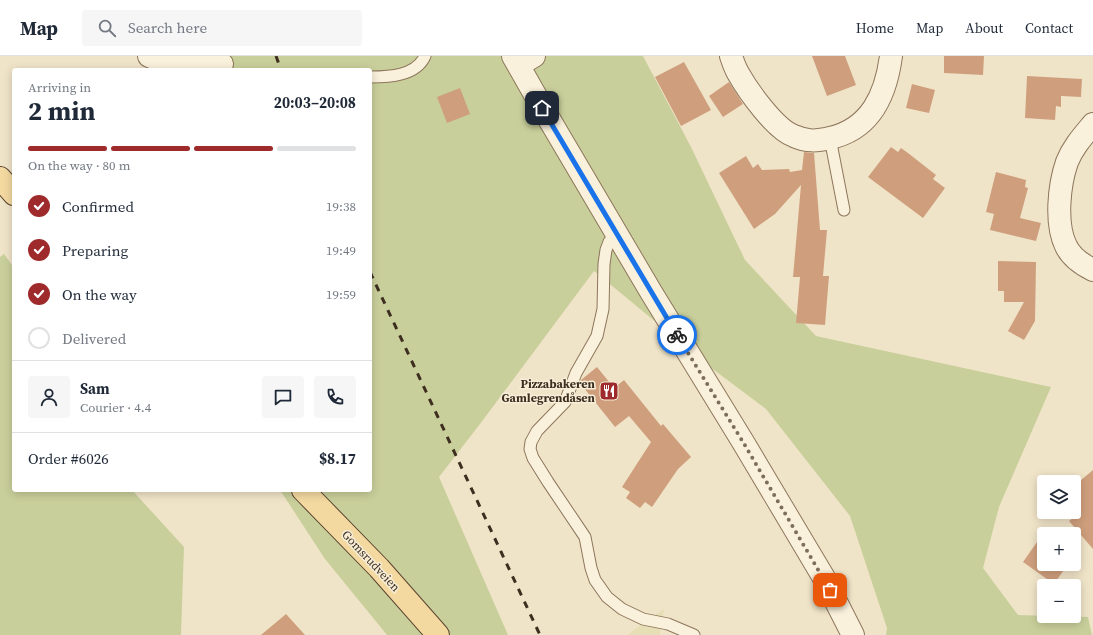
<!DOCTYPE html>
<meta charset="utf-8">
<style>
:root{--surface:#fff;--page:#f6f6f7;--text:#1f2937;--muted:#747a83;--line:#e0e1e3;--accent:#9e2a2b}
body{margin:0;font-family:"Source Serif 4",serif;background:var(--page);color:var(--text);height:100vh;display:flex;flex-direction:column;font-size:15px;white-space:nowrap}
*{box-sizing:border-box;margin:0}
p{font-size:13px;color:var(--muted)}
.icon{flex:none;width:22px;height:22px;fill:none;stroke:currentColor;stroke-width:2;stroke-linecap:round;stroke-linejoin:round}
.map{position:relative;flex:1;overflow:hidden}
.panel{position:absolute;left:12px;top:12px;width:360px;height:424px;display:flex;flex-direction:column;background:var(--surface);border-radius:4px;box-shadow:0 2px 10px #0003}
.panel>*{flex:none}
.fabs{position:absolute;left:1037px;top:419px;display:grid;gap:8px}
.fabs a{display:grid;place-items:center;width:44px;height:44px;border-radius:4px;background:var(--surface);box-shadow:0 2px 10px #0003;font-size:20px}
.pin{position:absolute;display:grid;place-items:center;width:34px;height:34px;color:#fff;margin:-17px;border-radius:8px;box-shadow:0 2px 6px #0006}
.courier{position:absolute;display:grid;place-items:center;width:40px;height:40px;margin:-20px;border:3px solid #1a73e8;border-radius:50%;background:#fff;color:#222;box-shadow:0 1px 5px #0007}
.head em{font-style:normal;font-weight:700}
.head div{display:flex;flex-direction:column-reverse}
.head{display:flex;align-items:center;justify-content:space-between;height:68px;padding:0 16px}
h1{font-size:26px;font-weight:700;line-height:30px}
.bar{display:grid;grid-template-columns:repeat(4,1fr);gap:6px 4px;align-content:center;height:48px;padding:0 16px}
.bar i{height:5px;border-radius:3px;background:var(--line)}
.bar .on{background:var(--accent)}
.bar p{grid-column:span 4}
.line{display:flex;align-items:center;gap:10px;padding:0 16px;border-top:1px solid var(--line)}
.line div{flex:1}
.round{display:grid;place-items:center;flex:none;width:42px;height:42px;border-radius:4px;background:var(--page)}
ol{padding:0 16px;list-style:none}
li{display:flex;align-items:center;gap:12px;height:44px}
li p{margin-inline-start:auto}
li .icon{padding:4px;border-radius:50%;background:var(--accent);color:#fff;stroke-width:4}
li:last-child{color:var(--muted)}
li i{width:22px;height:22px;border:2px solid var(--line);border-radius:50%}
header{display:flex;align-items:center;gap:24px;box-sizing:border-box;height:56px;padding:0 20px;background:var(--surface);border-bottom:1px solid var(--line)}
header strong{font-size:19px}
nav{display:flex;gap:22px;margin-inline-start:auto;font-size:14px}
.search{width:280px;height:36px;background:var(--page);display:flex;align-items:center;gap:10px;box-sizing:border-box;padding:0 14px;border-radius:4px;color:var(--muted);font-size:15px}
.map>svg:first-child{display:block}
.farmland{fill:#e6deb5}
.green{fill:#c9cf9b}
.building{fill:#cf9f7d}
.lines{fill:none;stroke-linecap:round;stroke-linejoin:round}
.service-casing{stroke:#8d765c;stroke-width:13}
.minor-casing{stroke:#8d765c;stroke-width:24}
.tertiary-casing{stroke:#8d765c;stroke-width:24}
.primary-casing{stroke:#5b4430;stroke-width:24}
.service{stroke:#faf1dc;stroke-width:11}
.minor{stroke:#faf1dc;stroke-width:22}
.tertiary{stroke:#faf1dc;stroke-width:22}
.primary{stroke:#f3d9a0;stroke-width:22}
.rail{stroke:#3d2e20;stroke-width:3;stroke-dasharray:7 7;stroke-linecap:butt}
.done{stroke:#7c6e5b;stroke-width:4;stroke-dasharray:0 7.2}
.route{stroke:#1a73e8;stroke-width:5}
.labels{text-anchor:middle;stroke-width:3;stroke-linejoin:round;paint-order:stroke}
.poi-label{font-size:12px;font-weight:bold;fill:#3d2e20;stroke:#f7eed8;text-anchor:end}
.street-label{font-size:12px;fill:#3d2e20;stroke:#f7eed8}
</style>
<header>
<strong>Map</strong>
<div class="search"><svg class="icon" aria-label="search" viewBox="0 0 24 24"><circle cx="10" cy="10" r="6"/><path d="M15 15l6 6"/></svg>Search here</div>
<nav><a>Home</a><a>Map</a><a>About</a><a>Contact</a></nav>
</header>
<div class="map">
<svg width="1093" height="579" viewBox="0 0 1093 579">
<rect width="100%" height="100%" fill="#f0e4c8"/>
<path class="farmland" d="M664,553L660,579H627Z"/>
<g class="green">
<path d="M217,0H643L691,91L745,204L816,280L1051,331L999,451L983,512L1018,559L1088,561L1092,579H886L887,572L850,460L766,353L714,314L594,215L480,368L439,421L508,579H387L325,503L280,434H370V14H224Z"/>
<path d="M4,198L14,212V434H132L184,491L181,579H0V201Z"/>
</g>
<g class="building">
<path d="M812,0H845L856,29L827,40Z"/>
<path d="M944,0H984L983,19L944,17Z"/>
<path d="M684,6L711,54L681,70L655,21Z"/>
<path d="M1027,20L1082,23L1081,41L1061,40V51L1056,50L1055,64L1025,62Z"/>
<path d="M729,26L743,48L723,61L709,40Z"/>
<path d="M912,28L935,34L929,57L906,52Z"/>
<path d="M460,32L470,58L447,67L437,41Z"/>
<path d="M891,91L898,96L901,92L908,97L936,119L933,123L945,132L923,162L868,121Z"/>
<path d="M804,96L814,97L820,174H827L823,220H829L825,269L796,267L800,221H793L801,129L775,158L754,173L719,117L746,100L753,112L758,108L762,114L789,113L790,116L802,114Z"/>
<path d="M996,116L1026,124L1025,131L1028,132L1020,162L1041,167L1036,185L990,174L994,158L986,156Z"/>
<path d="M998,205L1036,206L1035,265L1024,284L1008,275L1024,246H1004V235H998Z"/>
<path d="M597,311L614,332L624,324L661,370L663,368L691,401L678,413L652,451L645,446L640,452L626,442L630,436L622,431L651,386L629,360L615,371L580,327L581,324Z"/>
<path d="M1093,414V493L1069,465L1081,456L1074,448V430Z"/>
<path d="M1044,476V508H1068L1054,528L1023,506Z"/>
<path d="M286,558L305,579H261Z"/>
</g>
<g class="lines">
<defs>
<g id="service">
<path d="M370,21C389,21 416,20 425,0"/>
<path d="M830,82L844,154"/>
<path d="M616,177L609,186L606,194L604,208L603,253L597,280L576,317L565,346L537,375L531,386L530,393L533,402L548,426L585,481L591,512L595,524L607,541L622,553L643,563L668,568L694,579"/>
</g>
<g id="minor">
<path d="M149,0L156,3L191,11L222,8"/>
<path d="M731,0C733,6 735,12 738,17C748,35 775,73 794,80C807,86 817,85 830,82C871,73 886,38 891,0"/>
<path d="M519,9L534,0"/>
<path d="M1093,68C1083,80 1073,91 1067,106C1059,129 1055,168 1066,190C1071,201 1083,209 1093,214"/>
</g>
<path id="tertiary" d="M513,0L542,51L651,236L743,386L824,522L853,579"/>
<g id="primary">
<path d="M0,122L14,138"/>
<path d="M303,434L379,512L438,579"/>
</g>
</defs>
<use href="#service" class="service-casing"/>
<use href="#minor" class="minor-casing"/>
<use href="#tertiary" class="tertiary-casing"/>
<use href="#primary" class="primary-casing"/>
<use href="#service" class="service"/>
<use href="#minor" class="minor"/>
<use href="#tertiary" class="tertiary"/>
<use href="#primary" class="primary"/>
<g class="rail">
<path d="M276,0L281,14"/>
<path d="M370,216L540,579"/>
</g>
</g>
<g class="lines">
<path class="done" d="M677,279L743,386L830,534"/>
<path class="route" d="M542,52L677,279"/>
</g>
<defs>
<symbol id="restaurant-square" viewBox="-11 -11 22 22"><rect x="-9" y="-9" width="18" height="18" rx="4" fill="#9e2a2b" stroke="#f7eed8"/><path d="M-5-6h1v4h1v-4h1v4h1v-4h1v5L-1.5 .5V6h-2V.5L-5-1ZM5-6V6H3V1.5H1.5Q1.5-4 5-6Z" fill="#fff"/></symbol>
</defs>
<g fill-rule="evenodd">
<use href="#restaurant-square" x="598" y="324" width="22" height="22"/>
</g>
<g class="labels">
<g class="poi-label">
<text x="595" y="332">Pizzabakeren<tspan x="595" dy="14">Gamlegrendåsen</tspan></text>
</g>
<g class="street-label">
<text transform="translate(371 505) rotate(47)" y="4">Gomsrudveien</text>
</g>
</g>
</svg>
<div class="fabs">
<a><svg class="icon" aria-label="layers" viewBox="0 0 24 24"><path d="M12 4l9 5-9 5-9-5zM3 14l9 5 9-5"/></svg></a>
<a>+</a>
<a>−</a>
</div>
<div class="pin" style="left:830px;top:534px;background:#ea580c"><svg class="icon" aria-label="bag" viewBox="0 0 24 24"><path d="M5 8h14l-1 12H6zM9 8a3 3 0 0 1 6 0"/></svg></div>
<div class="pin" style="left:542px;top:52px;background:#1f2937"><svg class="icon" aria-label="home" viewBox="0 0 24 24"><path d="M3 11l9-7 9 7M6 9v11h12V9"/></svg></div>
<div class="courier" style="left:677px;top:279px"><svg class="icon" aria-label="bike" viewBox="0 0 24 24"><circle cx="6" cy="16" r="4"/><circle cx="18" cy="16" r="4"/><path d="M6 16l4-8h5l3 8M10 8l3 8H6M13 5h3"/></svg></div>
<section class="panel">
<div class="head"><div><h1>2 min</h1><p>Arriving in</p></div><em>20:03–20:08</em></div>
<div class="bar"><i class="on"></i><i class="on"></i><i class="on"></i><i></i><p>On the way · 80 m</p></div>
<ol>
<li><svg class="icon" aria-label="check" viewBox="0 0 24 24"><path d="M5 12l5 5 9-10"/></svg>Confirmed<p>19:38</p></li>
<li><svg class="icon" aria-label="check" viewBox="0 0 24 24"><path d="M5 12l5 5 9-10"/></svg>Preparing<p>19:49</p></li>
<li><svg class="icon" aria-label="check" viewBox="0 0 24 24"><path d="M5 12l5 5 9-10"/></svg>On the way<p>19:59</p></li>
<li><i></i>Delivered</li>
</ol>
<div class="line" style="height:72px"><a class="round"><svg class="icon" aria-label="person" viewBox="0 0 24 24"><circle cx="12" cy="8" r="4"/><path d="M4 21q1-7 8-7t8 7"/></svg></a><div><b>Sam</b><p>Courier · 4.4</p></div><a class="round"><svg class="icon" aria-label="chat" viewBox="0 0 24 24"><path d="M4 5h16v11H9l-5 4z"/></svg></a><a class="round"><svg class="icon" aria-label="phone" viewBox="0 0 24 24"><path d="M5 4h4l2 5-3 2q2 4 5 5l2-3 5 2v4C11 20 4 13 5 4z"/></svg></a></div>
<div class="line" style="height:52px"><div>Order #6026</div><b>$8.17</b></div>
</section>
</div>
